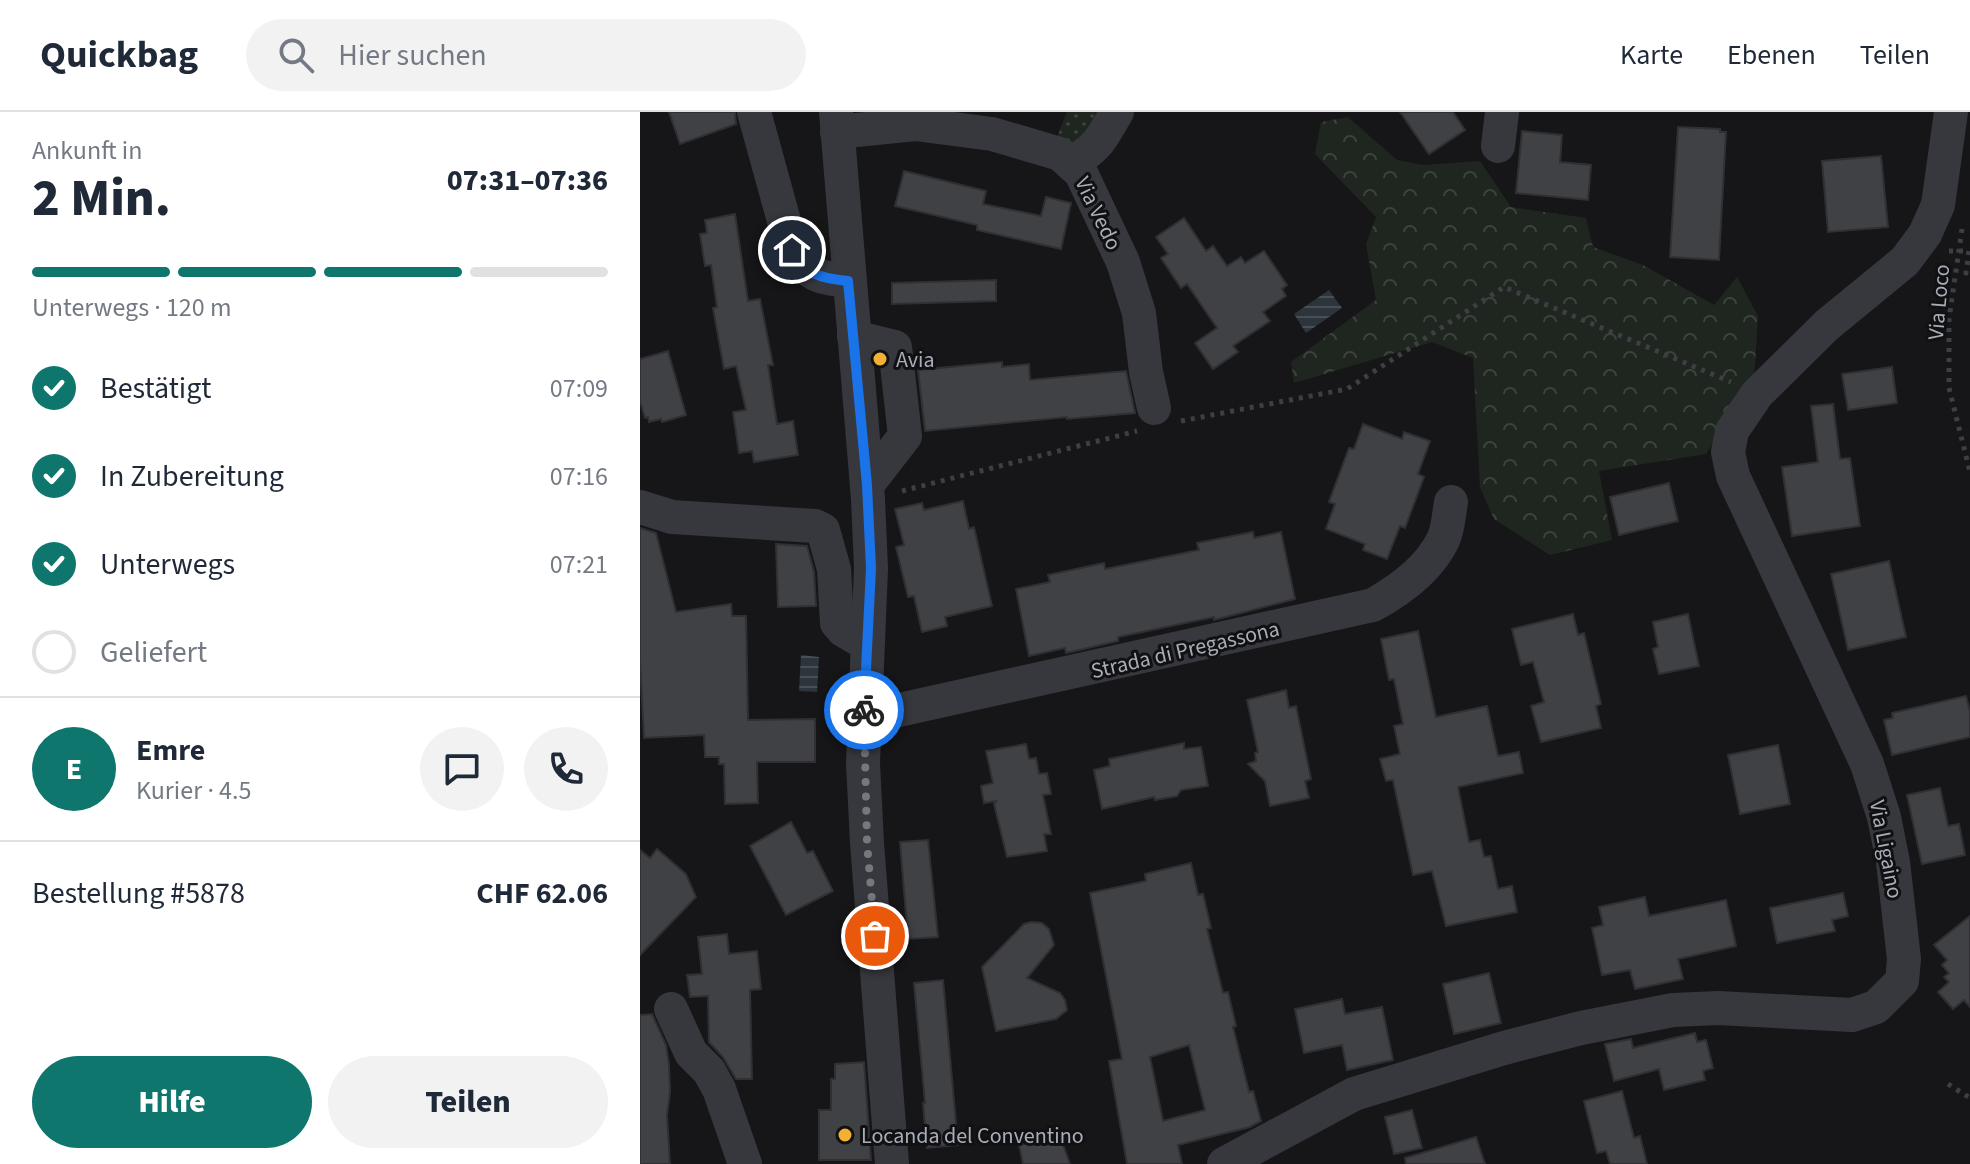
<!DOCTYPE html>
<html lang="de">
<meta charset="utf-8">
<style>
:root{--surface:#fff;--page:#f2f2f3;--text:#1f2937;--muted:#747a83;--line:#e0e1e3;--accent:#0f766e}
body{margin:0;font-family:"Source Sans 3",sans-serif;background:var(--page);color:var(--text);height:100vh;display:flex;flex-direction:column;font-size:30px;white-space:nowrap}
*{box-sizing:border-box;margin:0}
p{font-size:26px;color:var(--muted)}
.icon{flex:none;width:44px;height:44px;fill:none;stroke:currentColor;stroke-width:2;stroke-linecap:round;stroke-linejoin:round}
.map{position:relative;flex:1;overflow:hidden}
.panel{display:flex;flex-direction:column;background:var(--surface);width:640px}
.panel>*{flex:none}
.pin{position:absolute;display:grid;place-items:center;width:68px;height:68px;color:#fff;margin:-34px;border:4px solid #fff;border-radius:50%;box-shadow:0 2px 8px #0007}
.courier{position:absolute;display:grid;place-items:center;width:80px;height:80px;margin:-40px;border:6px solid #1a73e8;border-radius:50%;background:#fff;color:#222;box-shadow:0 2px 10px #0007}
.headline em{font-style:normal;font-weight:800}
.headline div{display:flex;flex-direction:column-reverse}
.headline{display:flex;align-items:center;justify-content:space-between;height:136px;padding:0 32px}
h1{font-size:52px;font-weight:800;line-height:60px}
.bar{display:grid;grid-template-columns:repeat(4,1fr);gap:12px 8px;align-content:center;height:96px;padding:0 32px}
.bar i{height:10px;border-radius:6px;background:var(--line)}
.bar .on{background:var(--accent)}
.bar p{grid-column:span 4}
.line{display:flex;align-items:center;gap:20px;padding:0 32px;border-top:2px solid var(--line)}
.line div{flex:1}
.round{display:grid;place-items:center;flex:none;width:84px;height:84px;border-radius:42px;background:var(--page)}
ol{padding:0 32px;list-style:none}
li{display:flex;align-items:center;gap:24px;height:88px}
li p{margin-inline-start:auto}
li .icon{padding:8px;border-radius:50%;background:var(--accent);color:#fff;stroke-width:4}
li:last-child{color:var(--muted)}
li i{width:44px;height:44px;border:4px solid var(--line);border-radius:50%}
.button{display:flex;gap:16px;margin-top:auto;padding:16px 32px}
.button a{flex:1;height:92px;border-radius:48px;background:var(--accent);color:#fff;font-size:32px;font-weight:800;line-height:92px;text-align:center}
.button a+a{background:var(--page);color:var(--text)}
header{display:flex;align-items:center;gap:48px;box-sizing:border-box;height:112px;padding:0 40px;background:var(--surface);border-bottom:2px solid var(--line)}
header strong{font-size:38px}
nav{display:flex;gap:44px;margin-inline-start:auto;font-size:28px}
.search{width:560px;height:72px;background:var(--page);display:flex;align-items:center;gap:20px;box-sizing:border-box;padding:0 28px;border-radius:44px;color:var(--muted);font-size:30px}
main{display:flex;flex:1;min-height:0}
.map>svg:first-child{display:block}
.grass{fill:url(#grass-dots)}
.forest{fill:url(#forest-crowns)}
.water{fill:url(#water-rules)}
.building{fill:#404145;stroke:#303034;stroke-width:2;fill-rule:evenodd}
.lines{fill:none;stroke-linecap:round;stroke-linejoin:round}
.path{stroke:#3d3f44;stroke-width:5;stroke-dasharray:4 6;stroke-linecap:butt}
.minor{stroke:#37383d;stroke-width:34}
.done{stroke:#757880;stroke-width:8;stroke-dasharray:0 14.4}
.route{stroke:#1a73e8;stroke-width:10}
.poi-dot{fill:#f2b134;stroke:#111113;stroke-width:3}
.labels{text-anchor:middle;stroke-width:6;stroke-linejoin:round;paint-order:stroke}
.street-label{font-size:22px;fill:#a8adb8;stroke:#111113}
.poi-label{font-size:22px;fill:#a8adb8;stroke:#111113;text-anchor:start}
</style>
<header>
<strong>Quickbag</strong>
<div class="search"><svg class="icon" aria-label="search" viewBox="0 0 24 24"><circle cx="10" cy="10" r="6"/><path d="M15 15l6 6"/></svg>Hier suchen</div>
<nav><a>Karte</a><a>Ebenen</a><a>Teilen</a></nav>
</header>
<main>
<section class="panel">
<div class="headline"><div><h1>2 Min.</h1><p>Ankunft in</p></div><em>07:31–07:36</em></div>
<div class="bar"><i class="on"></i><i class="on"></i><i class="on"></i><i></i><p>Unterwegs · 120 m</p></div>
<ol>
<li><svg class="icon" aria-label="check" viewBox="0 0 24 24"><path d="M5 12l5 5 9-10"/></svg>Bestätigt<p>07:09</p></li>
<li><svg class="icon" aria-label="check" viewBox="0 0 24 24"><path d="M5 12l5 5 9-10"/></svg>In Zubereitung<p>07:16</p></li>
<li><svg class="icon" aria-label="check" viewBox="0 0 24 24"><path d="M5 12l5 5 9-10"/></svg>Unterwegs<p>07:21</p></li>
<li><i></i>Geliefert</li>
</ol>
<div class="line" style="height:144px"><b class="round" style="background:var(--accent);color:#fff">E</b><div><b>Emre</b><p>Kurier · 4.5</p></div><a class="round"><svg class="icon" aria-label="chat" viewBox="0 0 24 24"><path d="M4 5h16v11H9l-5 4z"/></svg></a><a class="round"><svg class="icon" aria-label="phone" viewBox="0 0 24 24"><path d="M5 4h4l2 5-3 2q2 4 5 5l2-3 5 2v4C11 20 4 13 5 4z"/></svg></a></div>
<div class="line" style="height:104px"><div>Bestellung #5878</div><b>CHF 62.06</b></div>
<div class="button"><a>Hilfe</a><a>Teilen</a></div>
</section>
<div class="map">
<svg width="1330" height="1052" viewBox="0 0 1330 1052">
<defs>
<pattern id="grass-dots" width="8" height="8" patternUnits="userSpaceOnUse" patternTransform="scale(2)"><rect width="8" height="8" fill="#1e261f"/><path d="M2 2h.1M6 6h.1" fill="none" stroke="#3c433d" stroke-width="1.8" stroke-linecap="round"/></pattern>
<pattern id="forest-crowns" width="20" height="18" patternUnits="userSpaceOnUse" patternTransform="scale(2)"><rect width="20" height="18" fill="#1e261f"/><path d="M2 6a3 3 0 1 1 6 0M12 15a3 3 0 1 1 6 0" fill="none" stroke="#3c433d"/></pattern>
<pattern id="water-rules" width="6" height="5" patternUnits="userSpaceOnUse" patternTransform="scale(2)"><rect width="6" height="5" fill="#2c353c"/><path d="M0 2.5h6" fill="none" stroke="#485056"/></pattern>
</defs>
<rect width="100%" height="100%" fill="#161618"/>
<path class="grass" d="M427,0H462L437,41L416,28Z"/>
<path class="forest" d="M708,5L757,48L783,53L840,49L871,95L946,106L953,135L1003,153L1074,193L1097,165L1118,204L1114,267L1066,342L959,359L972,428L910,443L854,407L840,375L833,246L792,230L654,271L651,250L736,188L726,132L736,105L675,42L681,10Z"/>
<g class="water">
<path d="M689,178L702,196L666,221L654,202Z"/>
<path d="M161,543L179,545L177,580L159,579Z"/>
</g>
<g class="building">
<path d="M29,0H95L96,12L40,32Z"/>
<path d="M760,0H813L825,18L789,42Z"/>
<path d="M1038,15L1080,17V20H1086L1079,148L1030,145Z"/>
<path d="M882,19L922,23L920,50L951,53L948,88L876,81Z"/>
<path d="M1241,44L1248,115L1188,120L1182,49Z"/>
<path d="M264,59L346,79L343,92L401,104L406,85L431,91L421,137L337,118V113L255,94Z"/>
<path d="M95,102L108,189L120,187L133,253H128L137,312L153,309L158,343L114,350L112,339L99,341L93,300L106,298L96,254L84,257L73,196L77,195L71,153L65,154L60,122L67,121L65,108Z"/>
<path d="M544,106L566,139L573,134L587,154L601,145L605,151L624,139L647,173L642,177L646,184L623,200L630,209L593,234L598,240L573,257L555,231L577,216L547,172L541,176L521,146L528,142L516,125Z"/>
<path d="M356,168V189L252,192V171Z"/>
<path d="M28,239L46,303L22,310L21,307L9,310L8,305L5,306L0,289V247Z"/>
<path d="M362,250V255L389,252L390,268L486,259L495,301L427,307V305L285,319L278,258Z"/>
<path d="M1252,255L1257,291L1208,298L1202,262Z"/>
<path d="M1193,292L1200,347L1210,346L1220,414L1152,424L1142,355L1178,350L1171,294Z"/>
<path d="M723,312L762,327L764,320L790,329L778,362L784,365L765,416L760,414L747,447L723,438L725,432L686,417L695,392L689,390L709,336L714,337Z"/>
<path d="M1029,371L1038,409L979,423L970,385Z"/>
<path d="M323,389L329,417L334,415L352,494L305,505L307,514L282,520L274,484L268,485L256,435L264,433L255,397L282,391L284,398Z"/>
<path d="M0,416L16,421L36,500L91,492L92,504H106L108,608L175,607V650H117L118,691L85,692L84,652H79V645H65L64,623L4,626L0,550Z"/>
<path d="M613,420L614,426L641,420L655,487L574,508V505L478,525V529L426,541L425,536L389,544L376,477L410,470L408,463L464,451L465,457L559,438L557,431Z"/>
<path d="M136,432L167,434L174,460L176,494L138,495Z"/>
<path d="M1249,449L1266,525L1208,538L1191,462Z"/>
<path d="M933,502L938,523L944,521L961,592L956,594L961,616L901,630L891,594L904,590L893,550L881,553L872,517Z"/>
<path d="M1048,502L1059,554L1019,562L1013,537L1018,535L1013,510Z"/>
<path d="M778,519L796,605L847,594L858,644L879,640L883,661L818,675L829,730L840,728L844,745L851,744L858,777L872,774L877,800L806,814L792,759L773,763L753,668L746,669L740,647L760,642L754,614L763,612L754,567L749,568L741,527Z"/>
<path d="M646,578L649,596L656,594L671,667L665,669L669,686L630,694L625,669L608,652L616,649L615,641L618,640L607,588Z"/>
<path d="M1326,584L1330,600V625L1252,643L1244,608L1253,606L1252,601Z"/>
<path d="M544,631V637L561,635L568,674L541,678L537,684L515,688L514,685L462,697L454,658L470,654L469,647Z"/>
<path d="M386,632L389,647L396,646L399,662L407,661L411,682L403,683L411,722H404L407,739L367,745L354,692L356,689L344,691L341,674L353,671L346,639Z"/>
<path d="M1138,633L1150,692L1100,702L1088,643Z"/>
<path d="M1300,676L1308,714L1319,712L1325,743L1282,752L1267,683Z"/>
<path d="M151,710L167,741L173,739L193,779L146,803L110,734Z"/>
<path d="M288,728L298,825L268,827L260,730Z"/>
<path d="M17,737L46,762L56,785L0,843V738L10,746Z"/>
<path d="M551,751L558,783L563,782L571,816L567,817L583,881L588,880L596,914L593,915L609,980L613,979L621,1009L610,1015L538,1033L542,1052H487L469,949L482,947L450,781L506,769L505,762ZM549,933L565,998L523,1009L510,945Z"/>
<path d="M1203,781L1208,804L1192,808L1195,819L1137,831L1130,796Z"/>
<path d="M1005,785L1009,804L1086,788L1096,834L1038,847L1043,867L995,877L990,858L962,863L952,816L963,813L959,795Z"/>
<path d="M1330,804V895L1324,888L1313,897L1298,880L1309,870L1304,865L1309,861L1302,853L1307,848L1294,833Z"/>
<path d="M391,810L402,811L409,817L414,833L387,866L420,881L425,888L427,898L416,907L356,919L342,855L384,812Z"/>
<path d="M87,822L89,842L117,839L121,877L110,878L112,967H96L83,945L69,930L68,884L50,885L47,863L62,862L58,825Z"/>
<path d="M849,861L861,911L814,922L803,872Z"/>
<path d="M303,868L318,1033L287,1036L283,991H285L274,871Z"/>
<path d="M702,887L705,902L742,895L753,948L707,958L702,933L664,941L655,897Z"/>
<path d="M12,902L26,933L29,953L30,980L27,1003L30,1052H0V903Z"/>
<path d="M1055,921L1057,930L1066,928L1073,956L1063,959L1065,968L1024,978L1019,957L974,969L965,932L991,927L993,936Z"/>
<path d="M224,950L231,1048H179V998H191V967H195V952Z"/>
<path d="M982,979L994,1026L1000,1024L1007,1052H970L966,1039L957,1041L944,989Z"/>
<path d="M772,998L782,1036L754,1042L745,1005Z"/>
<path d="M420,1024L430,1052H383L379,1033Z"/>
<path d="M836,1025L845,1052H766L765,1046Z"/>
</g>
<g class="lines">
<g class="path">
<path d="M1322,117L1309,207V276L1330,360"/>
<path d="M1309,139H1329L1326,161L1330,160"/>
<path d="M541,309L707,277L864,175L1091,270"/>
<path d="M262,379L497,319"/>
<path d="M1308,972L1330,986"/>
</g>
<g class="minor">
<path d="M114,0L152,138C167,163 179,166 208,169"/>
<path d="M196,0L228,387L231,456L223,651L227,731L252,1052"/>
<path d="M197,20L275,12L352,22L420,42L441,61L483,150L499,201L506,260L514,296"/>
<path d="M858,34L862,0"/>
<path d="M433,51C461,32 460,28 477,0"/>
<path d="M214,225L255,235L265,324L227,373"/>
<path d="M0,395L32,405L175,414L183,418L194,457L197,511L203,518L227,532"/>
<path d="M223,606L733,493C760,478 789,457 803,428C808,418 809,402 811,390"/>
<path d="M31,897L51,941L69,959L79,977L105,1052"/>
<path d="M584,1052L714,982L864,936L941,916L1033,898L1078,896L1212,903L1236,895L1262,869L1264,847L1253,750L1244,705L1227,652L1093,364L1088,340L1092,319L1117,282L1187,213L1265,149L1285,122L1298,93L1311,0"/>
</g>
</g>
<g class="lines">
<path class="done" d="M224,598L227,731L235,824"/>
<path class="route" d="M152,138C167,163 179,166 208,169L227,373L231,456L224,598"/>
</g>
<g class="poi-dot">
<circle cx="240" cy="247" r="8"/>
<circle cx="205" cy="1023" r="8"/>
</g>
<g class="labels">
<g class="street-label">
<text transform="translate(459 101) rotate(64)" y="8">Via Vedo</text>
<text transform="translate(1298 190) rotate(-85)" y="8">Via Loco</text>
<text transform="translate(545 537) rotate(-13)" y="8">Strada di Pregassona</text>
<text transform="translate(1247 737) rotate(79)" y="8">Via Ligaino</text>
</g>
<g class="poi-label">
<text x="256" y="255">Avia</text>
<text x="221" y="1031">Locanda del Conventino</text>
</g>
</g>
</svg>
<div class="pin" style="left:235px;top:824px;background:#ea580c"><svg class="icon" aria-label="bag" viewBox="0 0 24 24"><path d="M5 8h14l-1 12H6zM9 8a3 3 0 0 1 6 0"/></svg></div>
<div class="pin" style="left:152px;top:138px;background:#1f2937"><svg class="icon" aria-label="home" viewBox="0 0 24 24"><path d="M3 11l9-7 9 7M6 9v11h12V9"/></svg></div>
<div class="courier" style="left:224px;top:598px"><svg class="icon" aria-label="bike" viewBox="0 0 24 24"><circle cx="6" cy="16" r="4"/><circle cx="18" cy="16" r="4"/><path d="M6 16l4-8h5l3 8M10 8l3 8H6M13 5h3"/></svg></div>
</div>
</main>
